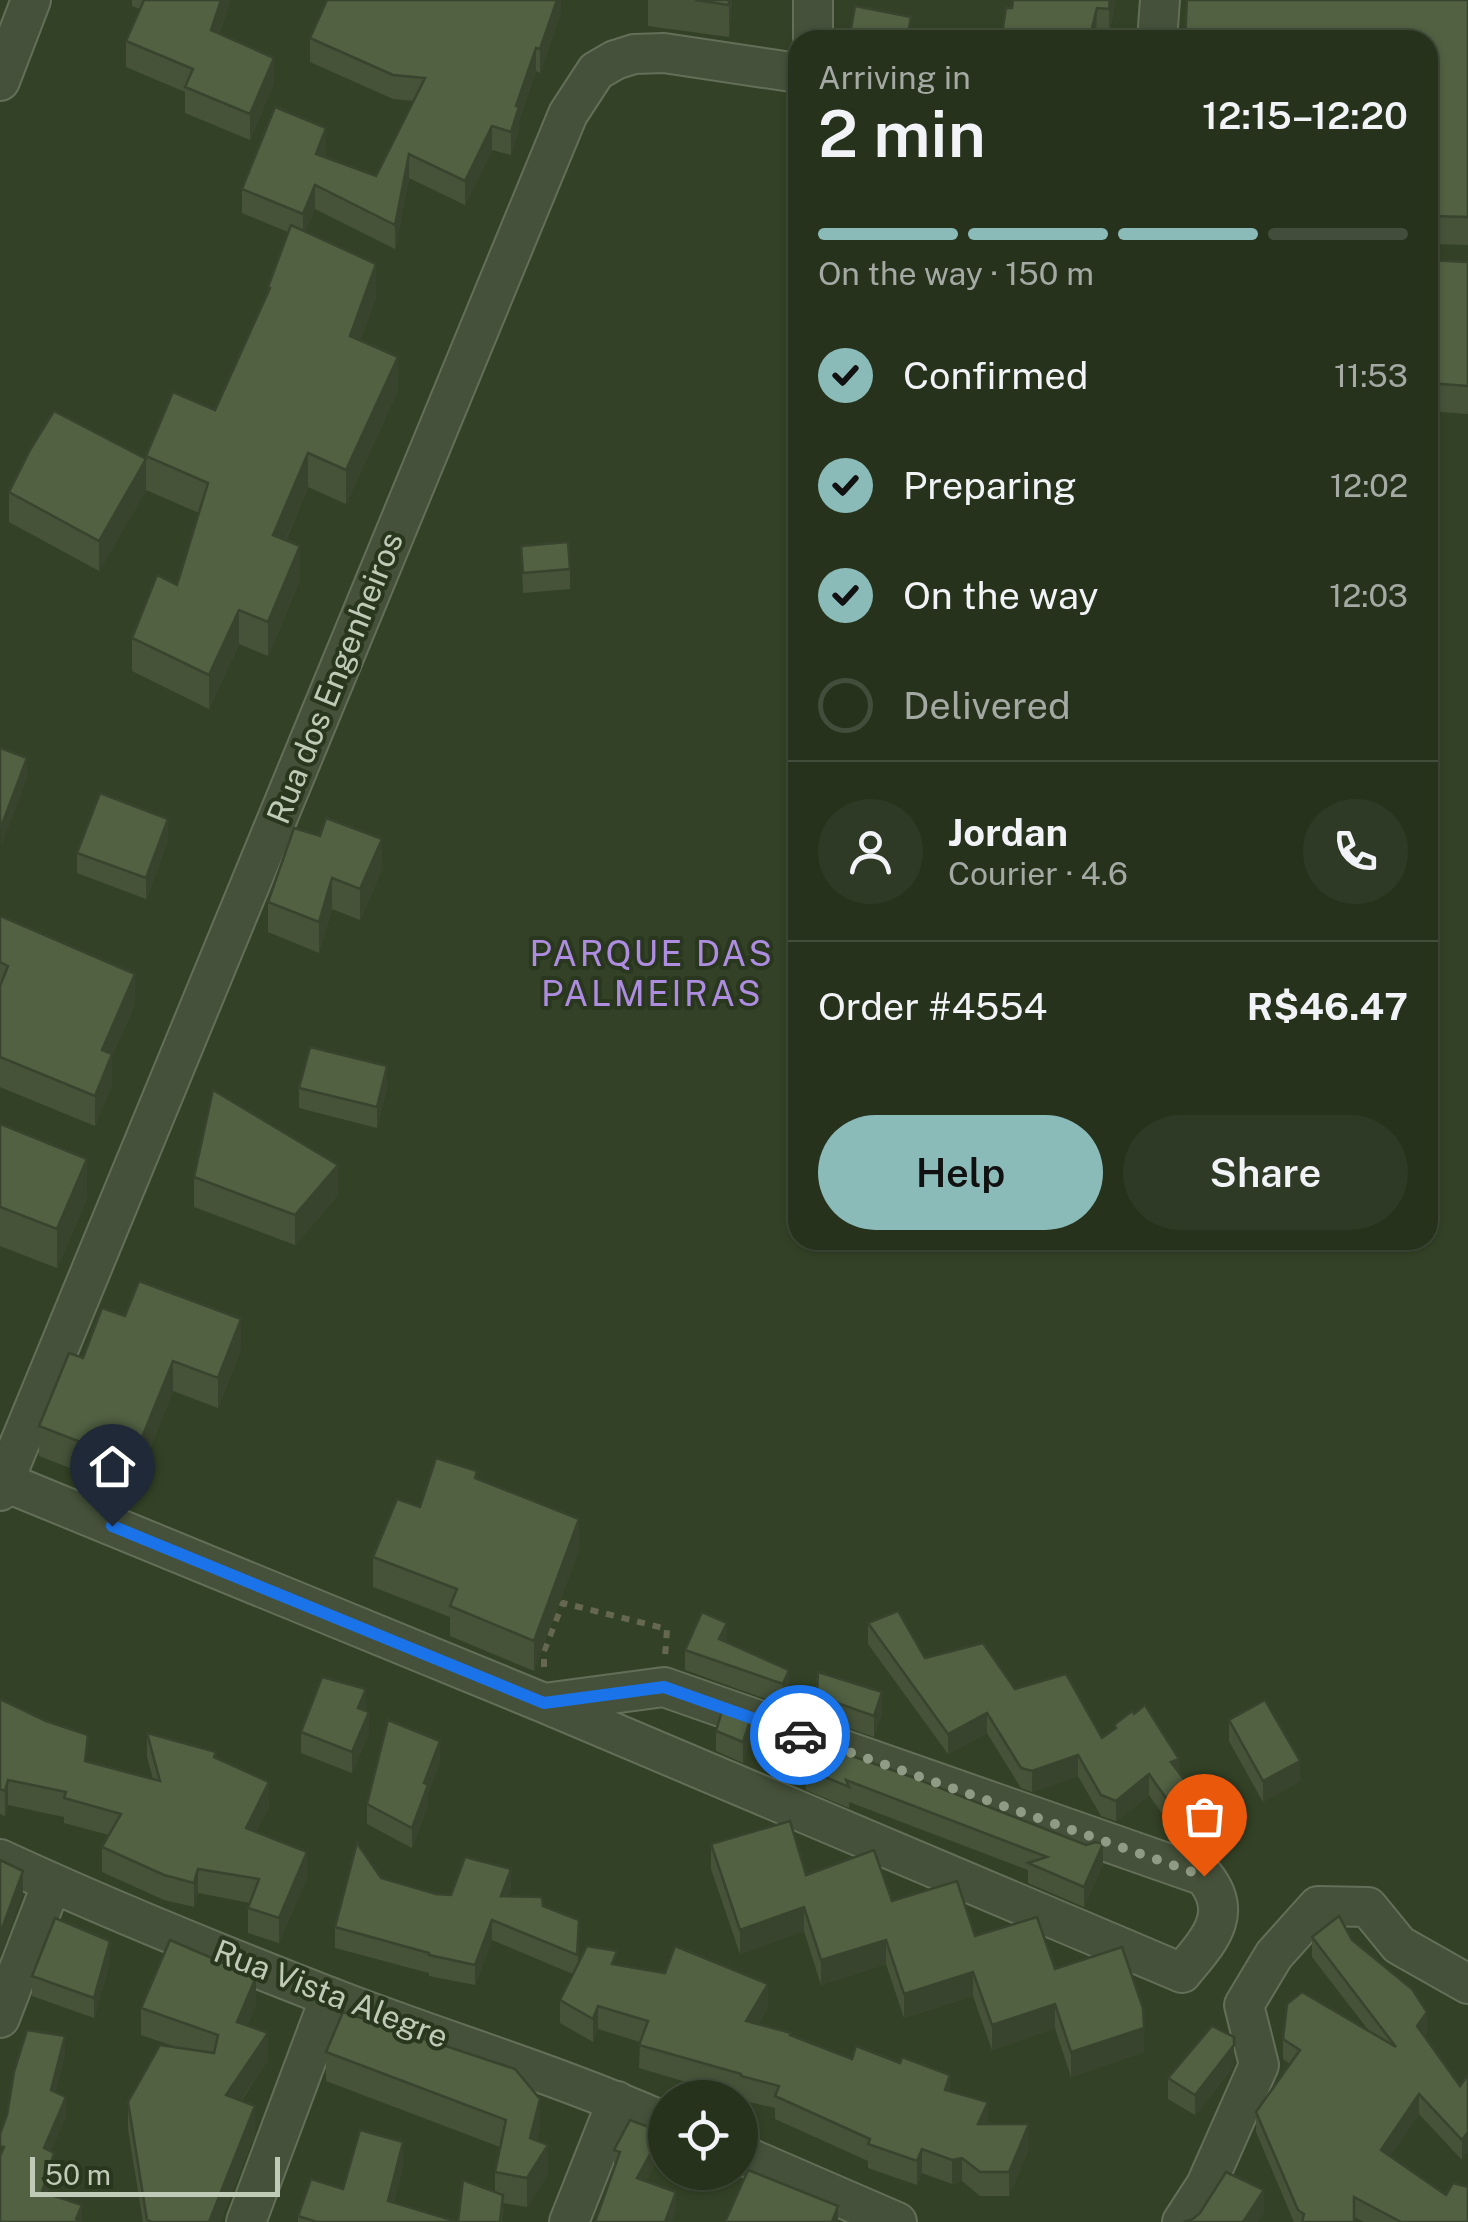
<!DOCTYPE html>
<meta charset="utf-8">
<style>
:root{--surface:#26321c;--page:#2e3a25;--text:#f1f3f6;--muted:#a4aaa3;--line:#424d3b;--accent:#8bbbb9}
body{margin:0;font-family:"Public Sans",sans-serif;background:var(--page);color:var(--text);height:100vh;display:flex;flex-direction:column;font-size:38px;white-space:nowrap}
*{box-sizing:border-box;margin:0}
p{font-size:32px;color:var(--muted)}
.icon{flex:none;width:55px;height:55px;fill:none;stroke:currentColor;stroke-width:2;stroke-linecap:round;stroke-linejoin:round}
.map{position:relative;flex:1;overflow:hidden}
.panel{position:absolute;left:788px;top:30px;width:650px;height:1220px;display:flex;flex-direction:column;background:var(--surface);border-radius:30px;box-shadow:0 2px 8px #0004,0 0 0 2px var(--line)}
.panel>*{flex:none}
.tools{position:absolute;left:648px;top:2080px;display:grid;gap:20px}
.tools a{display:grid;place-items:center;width:110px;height:110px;border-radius:50%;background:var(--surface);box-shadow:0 2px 8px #0004,0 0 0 2px var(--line);font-size:50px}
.scale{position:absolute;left:30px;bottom:25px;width:250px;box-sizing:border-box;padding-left:10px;border:5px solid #c0cbb7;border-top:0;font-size:28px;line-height:35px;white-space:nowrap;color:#c0cbb7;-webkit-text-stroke:8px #2a371f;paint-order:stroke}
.pin{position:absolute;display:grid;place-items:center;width:85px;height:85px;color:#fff;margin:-102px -42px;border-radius:50% 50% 50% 0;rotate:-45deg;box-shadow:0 0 10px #0007}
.pin .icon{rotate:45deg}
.courier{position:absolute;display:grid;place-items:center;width:100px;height:100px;margin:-50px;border:8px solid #1a73e8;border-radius:50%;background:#fff;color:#222;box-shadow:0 2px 12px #0007}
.summary em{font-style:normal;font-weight:600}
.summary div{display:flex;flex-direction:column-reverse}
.summary{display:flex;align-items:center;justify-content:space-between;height:170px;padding:0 30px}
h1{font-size:65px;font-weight:600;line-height:75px}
.bar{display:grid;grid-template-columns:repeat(4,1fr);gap:15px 10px;align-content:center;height:120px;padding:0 30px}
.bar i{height:12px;border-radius:8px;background:var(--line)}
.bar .current{background:var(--accent)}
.bar p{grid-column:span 4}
.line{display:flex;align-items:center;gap:25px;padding:0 30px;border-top:2px solid var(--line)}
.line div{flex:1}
.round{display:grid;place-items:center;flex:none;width:105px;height:105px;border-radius:52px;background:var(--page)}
ol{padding:0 30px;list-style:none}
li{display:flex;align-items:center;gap:30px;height:110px}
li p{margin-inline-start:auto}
li .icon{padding:10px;border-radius:50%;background:var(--accent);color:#111;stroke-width:4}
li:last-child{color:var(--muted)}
li i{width:55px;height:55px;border:5px solid var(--line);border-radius:50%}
.primary-button{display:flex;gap:20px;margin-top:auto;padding:20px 30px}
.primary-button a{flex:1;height:115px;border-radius:60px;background:var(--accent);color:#111;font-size:40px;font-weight:600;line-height:115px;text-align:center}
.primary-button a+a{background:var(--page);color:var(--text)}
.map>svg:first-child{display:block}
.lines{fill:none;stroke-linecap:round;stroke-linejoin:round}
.minor-casing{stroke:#636f58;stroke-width:42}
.path{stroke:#65684f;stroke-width:6;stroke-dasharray:8 8;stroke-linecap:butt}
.minor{stroke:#45513a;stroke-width:38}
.wall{fill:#465339}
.shaded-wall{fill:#39442e}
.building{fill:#516142;stroke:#39442e;stroke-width:2.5}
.done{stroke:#8f9b84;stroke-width:10;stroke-dasharray:0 18}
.route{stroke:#1a73e8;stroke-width:12}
.labels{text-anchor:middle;stroke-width:8;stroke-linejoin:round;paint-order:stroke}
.street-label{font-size:32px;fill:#c0cbb7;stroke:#2a371f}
.neighbourhood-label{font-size:35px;letter-spacing:2.5px;fill:#ae8de1;stroke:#2a371f}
</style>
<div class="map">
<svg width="1468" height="2222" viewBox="0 0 1468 2222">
<rect width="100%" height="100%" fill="#334226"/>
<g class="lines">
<defs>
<g id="minor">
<path d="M813,40V0"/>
<path d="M1157,40L1160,0"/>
<path d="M0,81L31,0"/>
<path d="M0,1480L544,1703L1182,1973C1207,1942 1236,1915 1204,1876L664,1687L544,1703"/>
<path d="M0,1491L568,114L596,71L615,60L634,54L664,53L798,73"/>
<path d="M0,1859C108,1909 219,1954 330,1997C441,2040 556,2074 665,2122"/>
<path d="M0,2018L52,1883"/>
<path d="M740,2154L897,2222"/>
<path d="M246,2222L330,1997"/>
<path d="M569,2222L617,2101"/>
<path d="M1182,2222L1206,2185L1259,2065L1244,2005L1274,1955L1318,1906L1368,1907L1399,1945L1468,1984"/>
</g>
</defs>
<use href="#minor" class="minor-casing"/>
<path class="path" d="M544,1667V1651L563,1603L667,1629L665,1657"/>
<use href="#minor" class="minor"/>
</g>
<g class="wall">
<path d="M132,0H230L219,34L274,83L250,140L185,113V92L126,67V41L140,9L132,6Z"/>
<path d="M561,0V12L540,73L536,71L519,121V130L511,155L492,150L465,205L409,178L395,249L315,209L305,232L376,298L360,340L398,390L346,504L308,487L286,540L300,580L268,656L239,644L209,709L132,671V638L177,585L199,513L146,490L99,571L9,522V492L146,459V456L215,410L268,293V287L288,232L242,213V189L326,152L324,157L376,176L414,101L393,99L310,62V38Z"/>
<path d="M648,0H732L729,37L648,26Z"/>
<path d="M1013,0H1115L1109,38L1097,36L1096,40H1001L1012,8Z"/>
<path d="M1468,0V245L1428,244V40Z"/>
<path d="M1428,260L1468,262V414L1428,411Z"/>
<path d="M521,546L570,569V589L523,593Z"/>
<path d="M294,828L382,869L360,920L332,909L319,953L268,932V902Z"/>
<path d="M168,840L146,899L77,873V853Z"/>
<path d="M0,916L135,1004L112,1056V1084L95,1126L0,1087Z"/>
<path d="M387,1087L377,1128L299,1108V1088Z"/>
<path d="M0,1124L87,1198L57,1268L0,1246Z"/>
<path d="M194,1177L338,1195L295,1245L194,1207Z"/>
<path d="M125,1316L241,1349L218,1408L173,1391L132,1492L39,1456V1426L83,1358Z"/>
<path d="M477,1479L579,1549L534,1671L450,1636V1617L373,1587V1557L420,1507Z"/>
<path d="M868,1623L925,1658L1015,1689L1102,1738L1114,1730V1725L1179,1772L1214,1839L1198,1850L1185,1846L1149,1795L1116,1821L1101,1816L1078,1776L1032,1792L1021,1788L987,1733L948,1754L868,1644Z"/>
<path d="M727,1642L789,1670V1690L783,1705L685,1670V1650Z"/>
<path d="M817,1696L882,1713L874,1737L817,1717Z"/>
<path d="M0,1699L88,1762L153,1779L147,1757V1733L216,1758L269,1807L256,1832L307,1877L279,1943L248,1933V1908L250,1903L198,1893L194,1907L164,1900L102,1872V1847L109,1835L64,1823V1817L8,1805L5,1816L0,1814Z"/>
<path d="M365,1710L369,1733L352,1773L301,1753V1732Z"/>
<path d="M1229,1720L1300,1781L1263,1802L1229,1741Z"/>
<path d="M716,1731L750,1741L743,1763L716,1751Z"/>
<path d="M815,1743L1103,1864L1084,1907L1028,1883V1870L849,1802V1808L806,1790V1769Z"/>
<path d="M440,1762L428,1793V1805L412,1848L367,1824V1804Z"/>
<path d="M711,1844L892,1901L1055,1969L1144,2052L1071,2077L1055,2028L992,2050L973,1996L904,2018L886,1964L821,1985L804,1931L740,1954L711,1869Z"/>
<path d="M381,1878L436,1894L451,1895L511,1889L508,1896L543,1906L579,1940L578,1964H617L768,2007L758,2024L852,2059L950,2092L988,2124L1029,2148L1009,2196H980L962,2181L952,2184L922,2173L917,2185L868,2168V2161L775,2119V2108L741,2100L740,2098L639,2068L640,2042L598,2029L593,2042L560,2023V2000L573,1974L492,1940L475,1985L429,1976V1973L335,1948V1927Z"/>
<path d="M1312,1937L1352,1940L1427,2032L1424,2036L1460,2086L1468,2075L1462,2160L1419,2114L1390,2156L1468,2222H1364L1354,2217V2222H1294L1256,2132V2112L1290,2064L1283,2059V2039L1369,2031L1312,1957Z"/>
<path d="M110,1962L94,2018L32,1996V1976Z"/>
<path d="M256,2004L247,2025L268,2060L241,2101L255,2133L220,2222H143L128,2129V2102L176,2047L141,2035V2008Z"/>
<path d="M326,2052L540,2128L537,2140L548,2174L527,2207L503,2203L502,2222H298V2216L343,2189L403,2166L394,2202L458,2222L495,2192V2172L500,2147L326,2081Z"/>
<path d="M1234,2066L1195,2115L1168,2099V2078Z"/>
<path d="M614,2150L662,2151L646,2181L676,2211L614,2167Z"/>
</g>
<g class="shaded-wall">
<path d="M221,0H230L211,56V30Z"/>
<path d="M557,0H561V12L540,73V49Z"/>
<path d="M729,0H732L729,37Z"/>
<path d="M1110,0H1115L1109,38V9Z"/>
<path d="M1097,8L1096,40H1089Z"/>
<path d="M536,48V71L519,121V130L511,155V132L516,106Z"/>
<path d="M274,58V83L250,140V114Z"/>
<path d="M492,126V150L465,205V181Z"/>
<path d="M326,128V152L316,177V154Z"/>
<path d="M409,154V178L395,249V225Z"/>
<path d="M315,185V209L303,238V214Z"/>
<path d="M376,264V298L350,370V336Z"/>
<path d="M398,357V390L346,504V470Z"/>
<path d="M308,453V487L273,569V535Z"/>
<path d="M146,459V490L99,571V541Z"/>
<path d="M300,546V580L268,656V622Z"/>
<path d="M239,610V644L209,709V675Z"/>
<path d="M27,758V779L1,847V827Z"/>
<path d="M168,819V840L146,899V878Z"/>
<path d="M382,839V869L360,920V889Z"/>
<path d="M332,878V909L319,953V922Z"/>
<path d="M135,974V1004L112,1056V1084L95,1126V1096L102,1050Z"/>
<path d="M387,1066V1087L377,1128V1107Z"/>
<path d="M87,1159V1198L57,1268V1229Z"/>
<path d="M338,1165V1195L295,1245V1215Z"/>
<path d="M241,1319V1349L218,1408V1378Z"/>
<path d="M173,1361V1391L132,1492V1462Z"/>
<path d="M579,1519V1549L534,1671V1641Z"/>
<path d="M727,1623V1644L719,1639Z"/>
<path d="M789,1670V1690L783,1705V1684Z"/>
<path d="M366,1689V1710L358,1708Z"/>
<path d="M882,1692V1713L874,1737V1716Z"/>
<path d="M369,1712V1733L352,1773V1752Z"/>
<path d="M987,1713V1733L948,1754V1734Z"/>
<path d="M750,1721V1741L743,1763V1742Z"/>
<path d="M440,1741V1762L428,1793V1805L412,1848V1828L424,1783Z"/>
<path d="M1078,1755V1776L1032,1792V1771Z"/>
<path d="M1179,1759V1780L1171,1762Z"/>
<path d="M1300,1761V1781L1263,1802V1781Z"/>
<path d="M1149,1774V1795L1116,1821V1801Z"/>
<path d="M8,1780V1805L5,1816V1791Z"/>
<path d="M269,1782V1807L246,1853V1828Z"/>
<path d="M1214,1819V1839L1198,1850V1830Z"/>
<path d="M1103,1844V1864L1084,1907V1887Z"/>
<path d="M307,1852V1877L279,1943V1918Z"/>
<path d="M198,1869V1893L194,1907V1883Z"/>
<path d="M511,1869V1889L501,1916V1896Z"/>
<path d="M23,1871V1894L0,1957V1934Z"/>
<path d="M804,1907V1931L740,1954V1930Z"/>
<path d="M492,1920V1940L475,1985V1965Z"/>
<path d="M886,1940V1964L821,1985V1960Z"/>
<path d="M110,1941V1962L94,2018V1998Z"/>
<path d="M973,1972V1996L904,2018V1994Z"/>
<path d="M256,1977V2004L237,2048V2022Z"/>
<path d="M768,1984V2007L746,2044V2021Z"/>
<path d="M1055,2004V2028L992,2050V2025Z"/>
<path d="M598,2006V2029L593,2042V2019Z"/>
<path d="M1427,2012V2032L1417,2046V2026Z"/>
<path d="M1144,2028V2052L1071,2077V2052Z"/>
<path d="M268,2033V2060L226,2122V2095Z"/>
<path d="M65,2036V2056L51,2110V2090Z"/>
<path d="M1234,2045V2066L1195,2115V2095Z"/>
<path d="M950,2075V2099L945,2090Z"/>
<path d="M1419,2094V2114L1381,2170V2150Z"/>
<path d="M66,2097V2117L44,2168V2148Z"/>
<path d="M540,2099V2128L530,2167V2138Z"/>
<path d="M988,2102V2125L978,2124Z"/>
<path d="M255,2106V2133L220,2222H209Z"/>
<path d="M1029,2124V2148L1009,2196V2172Z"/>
<path d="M662,2132V2151L637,2198V2178Z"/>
<path d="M1468,2132V2152L1462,2160V2140Z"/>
<path d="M403,2142V2166L389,2222L388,2201Z"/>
<path d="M548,2145V2174L527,2207V2178Z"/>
<path d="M922,2149V2173L917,2185V2161Z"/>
<path d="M54,2153V2173L42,2212V2192Z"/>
<path d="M962,2158V2181L952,2184V2160Z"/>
<path d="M1264,2190V2213L1258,2222H1243Z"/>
<path d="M676,2192V2211L672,2222H665Z"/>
<path d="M82,2205V2222L76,2219Z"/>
<path d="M838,2206V2222H832Z"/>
</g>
<g class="building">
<path d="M144,0H221L211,30L274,58L250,114L185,87L193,69L126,41Z"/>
<path d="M327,0H557L540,49L536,48L516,106L519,107L511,132L492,126L465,181L409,154L395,225L315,185L303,214L242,189L275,107L326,128L316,154L376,176L425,78L393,75L310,38Z"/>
<path d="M695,0H729V5Z"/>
<path d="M1013,0H1110L1109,9L1097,8L1089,40H1001L1006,8H1012Z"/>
<path d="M1187,0H1468V217L1428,216V40H1185Z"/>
<path d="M855,6L911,17L907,40H849Z"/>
<path d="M291,225L376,264L350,336L398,357L346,470L308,453L273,535L300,546L268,622L239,610L209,675L132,638L157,575L177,585L208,483L146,456L173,392L215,410L270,288L268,287Z"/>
<path d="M1428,260L1468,262V386L1428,383Z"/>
<path d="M54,411L146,459L99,541L9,492L30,450Z"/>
<path d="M568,542L570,569L523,573L521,546Z"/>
<path d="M0,748L27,758L1,827L0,826Z"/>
<path d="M100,793L168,819L146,878L77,853Z"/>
<path d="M326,818L382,839L360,889L332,878L319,922L268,902L294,828L320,836Z"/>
<path d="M0,916L135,974L102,1050L112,1054L95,1096L0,1057V986L8,966L0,962Z"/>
<path d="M310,1047L387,1066L377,1107L299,1088Z"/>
<path d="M213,1090L338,1165L295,1215L194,1177Z"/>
<path d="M0,1124L87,1159L57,1229L0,1207Z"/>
<path d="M139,1281L241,1319L218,1378L173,1361L132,1462L39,1426L69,1353L83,1358L102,1308L125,1316Z"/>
<path d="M436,1458L477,1471L475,1478L579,1519L534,1641L450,1606L457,1589L373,1557L397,1499L420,1507Z"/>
<path d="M898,1611L925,1658L983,1643L1015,1689L1066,1674L1102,1738L1116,1728L1114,1725L1132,1711L1134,1714L1145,1705L1179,1759L1171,1762L1214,1819L1198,1830L1185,1825L1149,1774L1116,1801L1101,1795L1078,1755L1032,1771L1021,1768L987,1713L948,1734L868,1623Z"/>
<path d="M702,1612L727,1623L719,1639L789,1670L783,1684L685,1650Z"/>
<path d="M818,1672L882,1692L874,1716L817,1696Z"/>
<path d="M322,1677L366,1689L358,1708L369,1712L352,1752L301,1732Z"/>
<path d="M0,1699L46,1721L88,1735L85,1761L160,1781L147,1733L216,1752L214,1757L269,1782L246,1828L307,1852L279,1918L248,1908L259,1879L198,1869L194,1883L164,1875L102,1847L121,1814L64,1798L66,1792L8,1780L5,1791L0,1789Z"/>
<path d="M1265,1700L1300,1761L1263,1781L1229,1720Z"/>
<path d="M722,1711L750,1721L743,1742L716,1731Z"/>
<path d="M388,1720L440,1741L424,1783L428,1785L412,1828L367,1804Z"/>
<path d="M815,1743L912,1777L1086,1845L1096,1842L1103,1844L1084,1887L1028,1863L1047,1857L846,1780L849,1787L806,1769Z"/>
<path d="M790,1821L806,1875L874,1850L892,1901L957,1881L975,1936L1037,1917L1055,1969L1122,1947L1143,2008L1144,2028L1071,2052L1055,2004L992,2025L973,1972L904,1994L886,1940L821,1960L804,1907L740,1930L711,1844Z"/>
<path d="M357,1843L381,1878L436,1894L451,1895L465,1857L511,1869L501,1896L542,1897L543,1906L579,1920L577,1955L492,1920L475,1965L429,1955V1953L335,1927Z"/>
<path d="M0,1860L23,1871L0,1934Z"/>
<path d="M1339,1916L1352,1940L1412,1989L1427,2012L1417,2026L1460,2086L1468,2075V2132L1462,2140L1419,2094L1381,2150L1446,2195L1453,2183L1468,2187V2222H1401L1354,2197V2222H1302L1304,2214L1298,2210L1256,2112L1300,2050L1283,2039L1287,2004L1302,1992L1396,2047L1312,1937Z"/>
<path d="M55,1918L110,1941L94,1998L32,1976Z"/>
<path d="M170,1940L256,1977L237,2022L268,2033L226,2095L255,2106L209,2222H152L147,2220L128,2102L160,2045L214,2053L218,2035L141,2008Z"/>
<path d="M587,1946L617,1951L612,1964L665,1973L675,1946L768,1984L746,2021L791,2033L790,2035L852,2059L856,2046L900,2063L902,2057L950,2075L945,2090L988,2102L978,2124H1029L1009,2172H980L962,2158L952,2160L922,2149L917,2161L868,2144L870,2139L775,2096L779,2086L741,2076V2074L639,2045L648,2021L598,2006L593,2019L560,2000Z"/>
<path d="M343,2012L515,2069L540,2099L530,2138L548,2145L527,2178L495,2172L506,2120L326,2052Z"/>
<path d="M1212,2026L1234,2037V2045L1195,2095L1168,2078Z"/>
<path d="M27,2030L65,2036L51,2090L66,2097L44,2148L54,2153L42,2192L82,2205L76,2219L81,2222H0V2156L4,2147L0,2146V2134L7,2115L14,2072Z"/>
<path d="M630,2120L662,2132L637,2178L676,2192L665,2222H595L620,2152L614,2150Z"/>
<path d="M360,2130L403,2142L388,2201L458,2222L463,2180L503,2195L500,2222H317L298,2216L311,2179L343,2189Z"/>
<path d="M748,2170L838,2206L832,2222H725Z"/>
<path d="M1226,2172L1264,2190L1243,2222H1184L1193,2219L1200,2213Z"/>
</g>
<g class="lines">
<path class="done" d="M800,1735L1204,1876"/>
<path class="route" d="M112,1526L544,1703L664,1687L800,1735"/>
</g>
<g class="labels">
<g class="street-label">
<text transform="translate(335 678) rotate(-68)" y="11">Rua dos Engenheiros</text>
<text transform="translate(331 1994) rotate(21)" y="11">Rua Vista Alegre</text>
</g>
<g class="neighbourhood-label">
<text x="652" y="966">PARQUE DAS<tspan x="652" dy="40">PALMEIRAS</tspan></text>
</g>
</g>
</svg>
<div class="tools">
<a><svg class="icon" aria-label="locate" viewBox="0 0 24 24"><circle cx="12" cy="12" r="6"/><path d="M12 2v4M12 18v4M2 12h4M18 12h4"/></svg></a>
</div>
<div class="scale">50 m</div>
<div class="pin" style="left:1204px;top:1876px;background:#ea580c"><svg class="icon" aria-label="bag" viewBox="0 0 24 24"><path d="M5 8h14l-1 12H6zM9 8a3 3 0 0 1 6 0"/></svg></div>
<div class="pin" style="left:112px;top:1526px;background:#1f2937"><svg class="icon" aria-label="home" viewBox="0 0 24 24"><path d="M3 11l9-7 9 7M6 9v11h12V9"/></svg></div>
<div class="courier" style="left:800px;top:1735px"><svg class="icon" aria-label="car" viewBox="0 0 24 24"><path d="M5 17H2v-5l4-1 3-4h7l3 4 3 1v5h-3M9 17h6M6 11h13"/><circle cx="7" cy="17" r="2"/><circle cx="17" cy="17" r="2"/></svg></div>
<section class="panel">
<div class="summary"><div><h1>2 min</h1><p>Arriving in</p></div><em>12:15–12:20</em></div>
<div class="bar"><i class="current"></i><i class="current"></i><i class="current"></i><i></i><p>On the way · 150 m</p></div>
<ol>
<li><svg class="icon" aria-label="check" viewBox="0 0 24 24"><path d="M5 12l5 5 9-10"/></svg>Confirmed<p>11:53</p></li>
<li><svg class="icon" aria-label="check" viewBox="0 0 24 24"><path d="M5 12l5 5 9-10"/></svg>Preparing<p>12:02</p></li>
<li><svg class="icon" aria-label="check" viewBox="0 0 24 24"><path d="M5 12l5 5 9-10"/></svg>On the way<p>12:03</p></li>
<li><i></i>Delivered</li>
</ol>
<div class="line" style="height:180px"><a class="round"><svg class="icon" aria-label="person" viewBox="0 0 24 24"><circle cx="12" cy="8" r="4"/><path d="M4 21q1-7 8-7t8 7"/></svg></a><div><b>Jordan</b><p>Courier · 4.6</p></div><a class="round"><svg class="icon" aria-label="phone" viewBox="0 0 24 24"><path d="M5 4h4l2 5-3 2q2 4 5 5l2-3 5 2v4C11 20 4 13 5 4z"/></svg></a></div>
<div class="line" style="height:130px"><div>Order #4554</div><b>R$46.47</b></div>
<div class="primary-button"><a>Help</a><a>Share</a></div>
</section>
</div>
